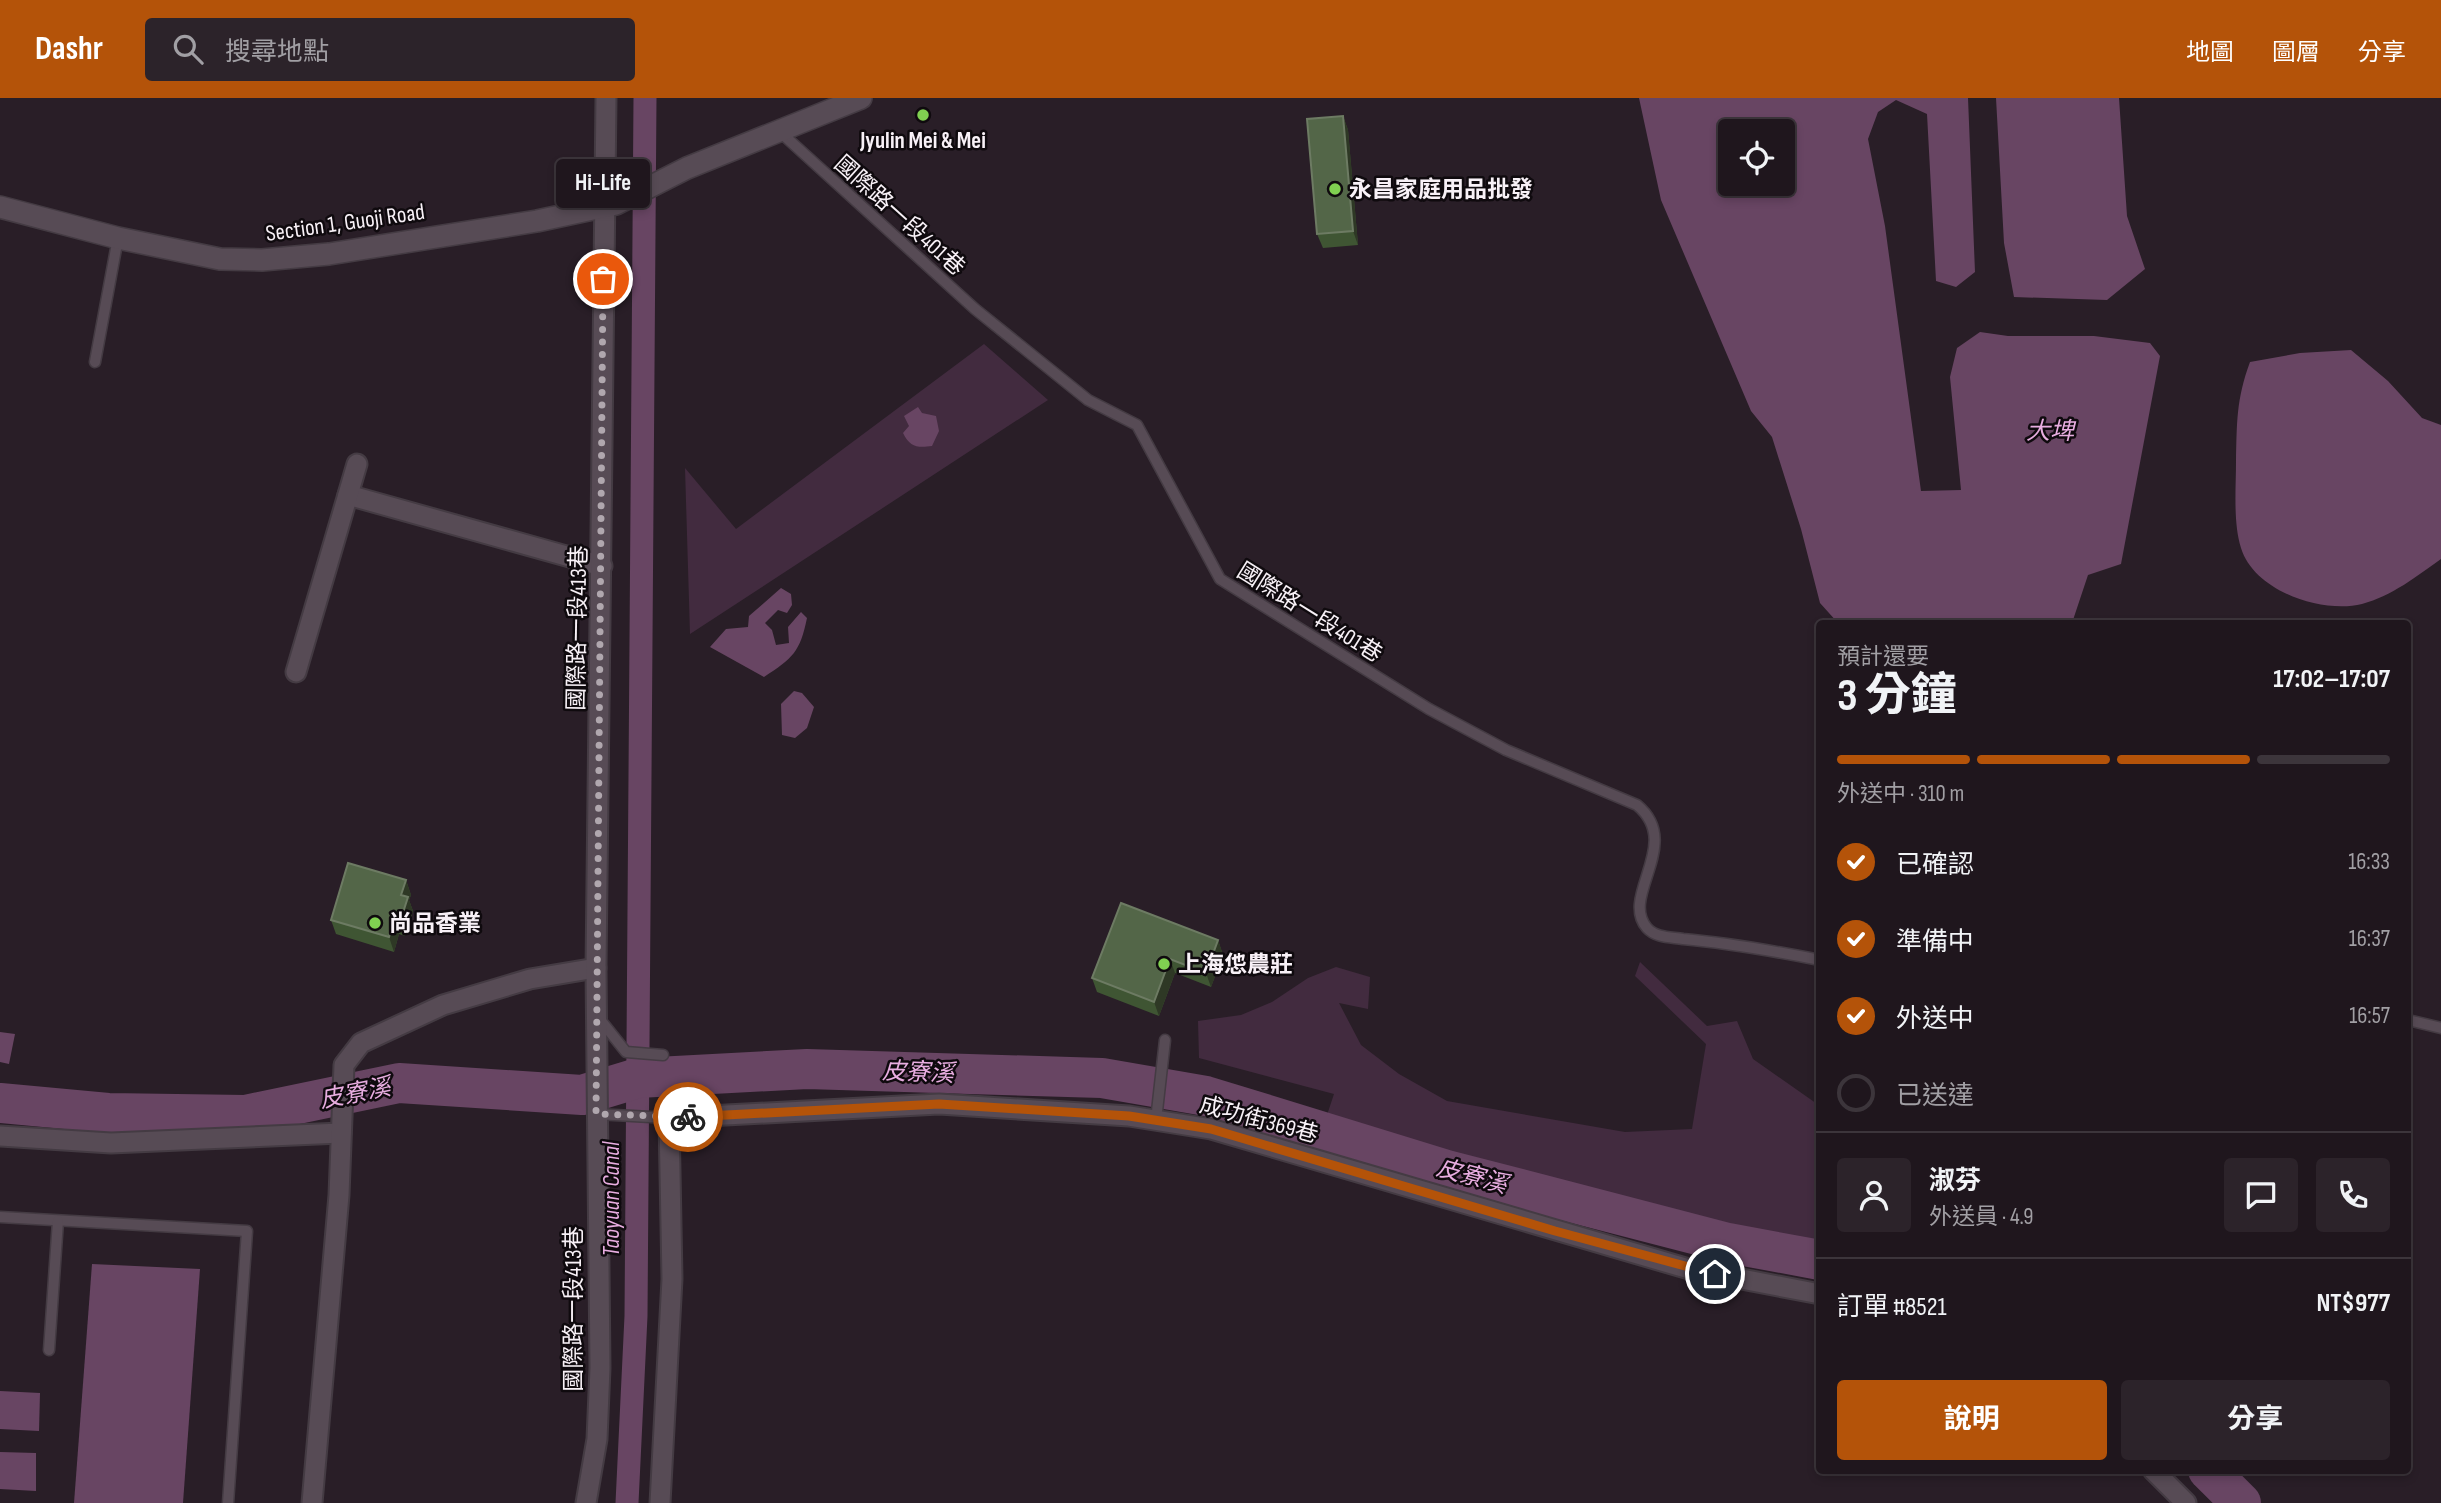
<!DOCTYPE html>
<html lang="zh-TW">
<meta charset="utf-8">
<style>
:root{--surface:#1f161d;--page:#2c232a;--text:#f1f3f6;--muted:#a19fa4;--line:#3c353b;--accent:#b45309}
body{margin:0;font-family:"Sofia Sans Condensed","Noto Sans TC",sans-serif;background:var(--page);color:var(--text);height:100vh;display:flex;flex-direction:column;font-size:26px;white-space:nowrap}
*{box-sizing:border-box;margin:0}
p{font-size:23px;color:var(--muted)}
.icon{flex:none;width:38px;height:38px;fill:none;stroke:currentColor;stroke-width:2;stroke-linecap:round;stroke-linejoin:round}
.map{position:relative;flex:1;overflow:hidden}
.sheet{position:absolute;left:1816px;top:522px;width:595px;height:854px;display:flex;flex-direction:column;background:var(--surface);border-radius:7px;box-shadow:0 4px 10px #0003,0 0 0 2px var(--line)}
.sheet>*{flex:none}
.tools{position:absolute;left:1718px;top:21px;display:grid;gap:14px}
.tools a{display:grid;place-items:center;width:77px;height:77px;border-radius:7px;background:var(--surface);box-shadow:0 4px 10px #0003,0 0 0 2px var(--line);font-size:35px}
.pin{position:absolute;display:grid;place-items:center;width:60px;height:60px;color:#fff;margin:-30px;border:4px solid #fff;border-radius:50%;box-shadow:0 2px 7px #0007}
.courier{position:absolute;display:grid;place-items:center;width:70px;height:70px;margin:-35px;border:5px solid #b45309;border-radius:50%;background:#fff;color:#222;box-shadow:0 2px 9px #0007}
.bubble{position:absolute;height:49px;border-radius:7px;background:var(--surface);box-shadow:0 4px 10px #0003,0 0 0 2px var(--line);font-size:23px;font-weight:700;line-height:49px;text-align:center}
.headline em{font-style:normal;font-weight:700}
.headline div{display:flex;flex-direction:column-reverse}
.headline{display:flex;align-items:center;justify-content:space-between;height:119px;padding:0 21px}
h1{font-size:46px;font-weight:700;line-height:52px}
.bar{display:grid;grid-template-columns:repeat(4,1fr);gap:10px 7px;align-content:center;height:84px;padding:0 21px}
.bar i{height:9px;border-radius:5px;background:var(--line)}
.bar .on{background:var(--accent)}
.bar p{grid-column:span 4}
.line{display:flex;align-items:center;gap:18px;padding:0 21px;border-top:2px solid var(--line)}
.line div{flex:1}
.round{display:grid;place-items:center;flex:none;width:74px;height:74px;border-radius:7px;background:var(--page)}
ol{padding:0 21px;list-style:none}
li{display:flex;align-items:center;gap:21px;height:77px}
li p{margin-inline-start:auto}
li .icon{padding:7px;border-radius:50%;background:var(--accent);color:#fff;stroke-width:4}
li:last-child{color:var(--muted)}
li i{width:38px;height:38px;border:4px solid var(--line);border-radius:50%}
.primary-button{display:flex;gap:14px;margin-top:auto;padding:14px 21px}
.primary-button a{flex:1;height:80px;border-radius:7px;background:var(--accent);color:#fff;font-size:28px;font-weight:700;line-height:80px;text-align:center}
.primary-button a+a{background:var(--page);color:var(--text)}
header{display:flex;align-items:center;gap:42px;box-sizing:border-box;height:98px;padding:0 35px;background:var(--accent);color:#fff}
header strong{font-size:33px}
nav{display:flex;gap:38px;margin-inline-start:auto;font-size:24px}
.search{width:490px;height:63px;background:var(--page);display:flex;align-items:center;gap:18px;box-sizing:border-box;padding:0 24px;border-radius:7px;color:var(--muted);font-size:26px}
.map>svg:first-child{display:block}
.green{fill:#422b3f}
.water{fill:#684563;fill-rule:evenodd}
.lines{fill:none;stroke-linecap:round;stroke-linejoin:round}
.canal{stroke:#684563;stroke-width:23}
.river{stroke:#684563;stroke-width:40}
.lane-casing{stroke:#443b43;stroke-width:13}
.street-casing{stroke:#443b43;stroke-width:23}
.secondary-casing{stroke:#443b43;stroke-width:24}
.lane{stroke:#574b55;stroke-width:10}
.street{stroke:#574b55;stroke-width:19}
.secondary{stroke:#574b55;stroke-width:21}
.wall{fill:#3f5533}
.shaded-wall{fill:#2e3825}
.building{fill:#536648;stroke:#6d7b63;stroke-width:2}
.done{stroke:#b0a7ae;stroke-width:7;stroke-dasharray:0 12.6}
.route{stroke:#b45309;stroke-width:9}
.poi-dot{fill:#80d051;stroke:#0f0a0e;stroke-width:2.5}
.labels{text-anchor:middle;stroke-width:5;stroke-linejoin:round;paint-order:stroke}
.poi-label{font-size:23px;font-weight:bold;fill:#f8f1f7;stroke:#0f0a0e;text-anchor:start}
.street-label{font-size:23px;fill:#f8f1f7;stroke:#0f0a0e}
.water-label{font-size:24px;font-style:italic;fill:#e8ade0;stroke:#0f0a0e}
</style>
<header>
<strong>Dashr</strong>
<div class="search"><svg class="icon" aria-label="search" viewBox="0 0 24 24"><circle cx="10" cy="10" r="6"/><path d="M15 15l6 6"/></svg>搜尋地點</div>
<nav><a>地圖</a><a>圖層</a><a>分享</a></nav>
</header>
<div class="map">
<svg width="2441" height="1405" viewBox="0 0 2441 1405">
<rect width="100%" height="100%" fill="#291e27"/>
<g class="green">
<path d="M984,246L1048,302L690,536L685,370L736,431Z"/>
<path d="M1640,864L1707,928L1737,923L1753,961L1820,1008V1148L1726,1134L1370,1036L1326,1020L1334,996L1199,960L1198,923L1241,917L1272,904L1308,880L1336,869L1370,879L1368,911L1339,905L1361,947L1399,976L1447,1003L1625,1034L1692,1031L1706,946L1635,878Z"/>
</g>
<g class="water">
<path d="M1639,0H1968L1975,174L1956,189L1936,183L1927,16L1896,2L1878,14L1868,41L1885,128L1921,393L1961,392L1950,279L1957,250L1980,234L2008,238H2094L2150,245L2160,258L2121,466L2088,477L2072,525H1838L1820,505L1801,431L1772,339L1751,313L1661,102ZM1731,33H1783V86H1731Z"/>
<path d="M1996,0H2119L2127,118L2145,171L2107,202L2014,199L2004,145Z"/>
<path d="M2351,252L2388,283L2422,320L2441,327V461C2417,478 2392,498 2362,506C2322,516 2254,493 2241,450C2233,424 2236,391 2236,364C2237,325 2236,302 2250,264L2300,255Z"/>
<path d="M918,309L922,315L936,318L939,333L932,348C917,350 910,349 903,335L909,328L904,318Z"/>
<path d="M781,490L791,496L792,507L787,515L778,512L765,525L772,532L776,547L789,545L788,529L801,514L807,520C800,554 793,560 764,579L710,549L726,531L748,529L749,518Z"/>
<path d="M794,593L802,595L814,609L807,630L795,640L782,637L781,606Z"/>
<path d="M0,934L15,936L9,966L0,964Z"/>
<path d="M92,1166L200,1171L183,1405H74Z"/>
<path d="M0,1293L40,1295L39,1333L0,1331Z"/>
<path d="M0,1354L36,1355V1393L0,1391Z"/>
</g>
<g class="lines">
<path class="canal" d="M627,1405L636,1218L645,0"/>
<g class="river">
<path d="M0,1005L108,1015L245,1017L399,985L582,997L638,980L807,971L1102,980L1206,998L1447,1072L1728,1145L1820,1162"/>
<path d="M2208,1372L2241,1405"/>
</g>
<defs>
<g id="lane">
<path d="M779,33L975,211L1088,302L1137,327L1220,481L1429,611L1506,652L1637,707C1684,746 1619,798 1647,830C1656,840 1671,839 1683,841C1729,845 1774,853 1820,862"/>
<path d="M95,264L118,140"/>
<path d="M598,919L626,954L663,957"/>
<path d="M2408,922L2441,930"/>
<path d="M596,1016L669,1020"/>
<path d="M1156,1022L1165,942"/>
<path d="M0,1119L247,1133L228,1405"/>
<path d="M49,1252L58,1123"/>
</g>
<g id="street">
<path d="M348,397L602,468"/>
<path d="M296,574L357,366"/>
<path d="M0,1038L111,1045L341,1035"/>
<path d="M2153,1372L2186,1405"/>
<path d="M312,1405L339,1097L344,967L361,945L443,907L530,881L596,870"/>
<path d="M586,1405L597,1341L600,1270L596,870L606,0"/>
<path d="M660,1405L672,1181L669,1020L939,1006L1129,1018L1211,1031L1689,1171L1820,1196"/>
</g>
<path id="secondary" d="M0,109L118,140L220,161L262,162L329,156L537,123L616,106L687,70L861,0"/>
</defs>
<use href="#lane" class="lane-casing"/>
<use href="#street" class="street-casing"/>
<use href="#secondary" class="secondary-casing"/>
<use href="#lane" class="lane"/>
<use href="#street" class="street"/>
<use href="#secondary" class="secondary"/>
</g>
<g class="wall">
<path d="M1343,18L1348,32L1358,147L1323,150L1317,136Z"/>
<path d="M406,782L411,797L409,802L413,813L405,838L399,836L394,854L336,836L331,822Z"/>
<path d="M1218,842L1223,857L1211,889L1175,875L1159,918L1097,894L1092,880Z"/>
</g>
<g class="shaded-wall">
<path d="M1343,18L1348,32L1358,147L1353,133Z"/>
<path d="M406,782L411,797L409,802L413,813L405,838L400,824L401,797Z"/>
<path d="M394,822L399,836L394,854L389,839Z"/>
<path d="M1218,842L1223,857L1211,889L1206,875Z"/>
<path d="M1170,861L1175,875L1159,918L1154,904Z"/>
</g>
<g class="building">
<path d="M1343,18L1353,133L1317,136L1307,21Z"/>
<path d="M348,765L406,782L401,797L408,799L400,824L394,822L389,839L331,822Z"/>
<path d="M1121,805L1218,842L1206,875L1170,861L1154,904L1092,880Z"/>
</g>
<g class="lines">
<path class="done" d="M603,181L596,1016L688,1019"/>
<path class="route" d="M688,1019L939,1006L1129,1018L1211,1031L1555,1133L1715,1176"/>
</g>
<g class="poi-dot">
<circle cx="923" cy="17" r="7"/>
<circle cx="1335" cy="91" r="7"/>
<circle cx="375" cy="825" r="7"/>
<circle cx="1164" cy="866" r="7"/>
</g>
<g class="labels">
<g class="poi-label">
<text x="923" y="50" text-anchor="middle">Jyulin Mei &amp; Mei</text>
<text x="1349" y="99">永昌家庭用品批發</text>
<text x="389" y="833">尚品香業</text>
<text x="1178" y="874">上海怹農莊</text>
</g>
<g class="street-label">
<text transform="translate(900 117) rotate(42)" y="8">國際路一段401巷</text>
<text transform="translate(345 124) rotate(-8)" y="8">Section 1, Guoji Road</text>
<text transform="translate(1310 514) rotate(32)" y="8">國際路一段401巷</text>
<text transform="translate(577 530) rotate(-89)" y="8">國際路一段413巷</text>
<text transform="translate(1259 1021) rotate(15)" y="8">成功街369巷</text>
<text transform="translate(573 1211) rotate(-90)" y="8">國際路一段413巷</text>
</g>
<g class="water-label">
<text x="2050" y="341">大埤</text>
<text transform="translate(918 974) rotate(2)" y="8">皮寮溪</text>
<text transform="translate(355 995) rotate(-11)" y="8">皮寮溪</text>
<text transform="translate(1472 1078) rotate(15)" y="8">皮寮溪</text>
<text transform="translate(611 1101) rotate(-90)" y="8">Taoyuan Canal</text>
</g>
</g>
</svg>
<div class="tools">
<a><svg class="icon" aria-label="locate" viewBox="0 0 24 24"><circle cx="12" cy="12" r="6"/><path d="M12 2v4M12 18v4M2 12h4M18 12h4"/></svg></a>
</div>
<div class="pin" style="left:603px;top:181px;background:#ea580c"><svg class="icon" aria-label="bag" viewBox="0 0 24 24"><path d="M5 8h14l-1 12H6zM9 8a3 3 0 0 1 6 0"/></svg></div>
<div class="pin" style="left:1715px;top:1176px;background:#1f2937"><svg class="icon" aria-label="home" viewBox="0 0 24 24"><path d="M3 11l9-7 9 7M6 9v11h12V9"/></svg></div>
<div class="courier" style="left:688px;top:1019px"><svg class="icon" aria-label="bike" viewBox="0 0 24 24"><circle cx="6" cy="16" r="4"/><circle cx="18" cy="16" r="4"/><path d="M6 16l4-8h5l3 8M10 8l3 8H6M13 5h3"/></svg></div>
<div class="bubble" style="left:556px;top:61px;width:94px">Hi-Life</div>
<section class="sheet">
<div class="headline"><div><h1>3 分鐘</h1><p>預計還要</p></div><em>17:02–17:07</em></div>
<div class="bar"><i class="on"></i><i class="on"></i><i class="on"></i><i></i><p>外送中 · 310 m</p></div>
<ol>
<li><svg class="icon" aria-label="check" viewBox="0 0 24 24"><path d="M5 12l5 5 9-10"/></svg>已確認<p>16:33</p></li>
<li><svg class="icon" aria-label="check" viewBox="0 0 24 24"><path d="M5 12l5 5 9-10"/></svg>準備中<p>16:37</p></li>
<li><svg class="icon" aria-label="check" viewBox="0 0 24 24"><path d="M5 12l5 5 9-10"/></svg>外送中<p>16:57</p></li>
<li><i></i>已送達</li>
</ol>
<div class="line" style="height:126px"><a class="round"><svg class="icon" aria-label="person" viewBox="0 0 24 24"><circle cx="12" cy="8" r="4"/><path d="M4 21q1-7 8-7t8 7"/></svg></a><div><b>淑芬</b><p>外送員 · 4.9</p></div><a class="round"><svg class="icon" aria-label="chat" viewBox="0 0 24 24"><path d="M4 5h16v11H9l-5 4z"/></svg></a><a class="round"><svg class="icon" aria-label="phone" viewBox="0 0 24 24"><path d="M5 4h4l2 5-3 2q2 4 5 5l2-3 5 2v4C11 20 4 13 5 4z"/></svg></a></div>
<div class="line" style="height:91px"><div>訂單 #8521</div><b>NT$977</b></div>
<div class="primary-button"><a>說明</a><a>分享</a></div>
</section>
</div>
